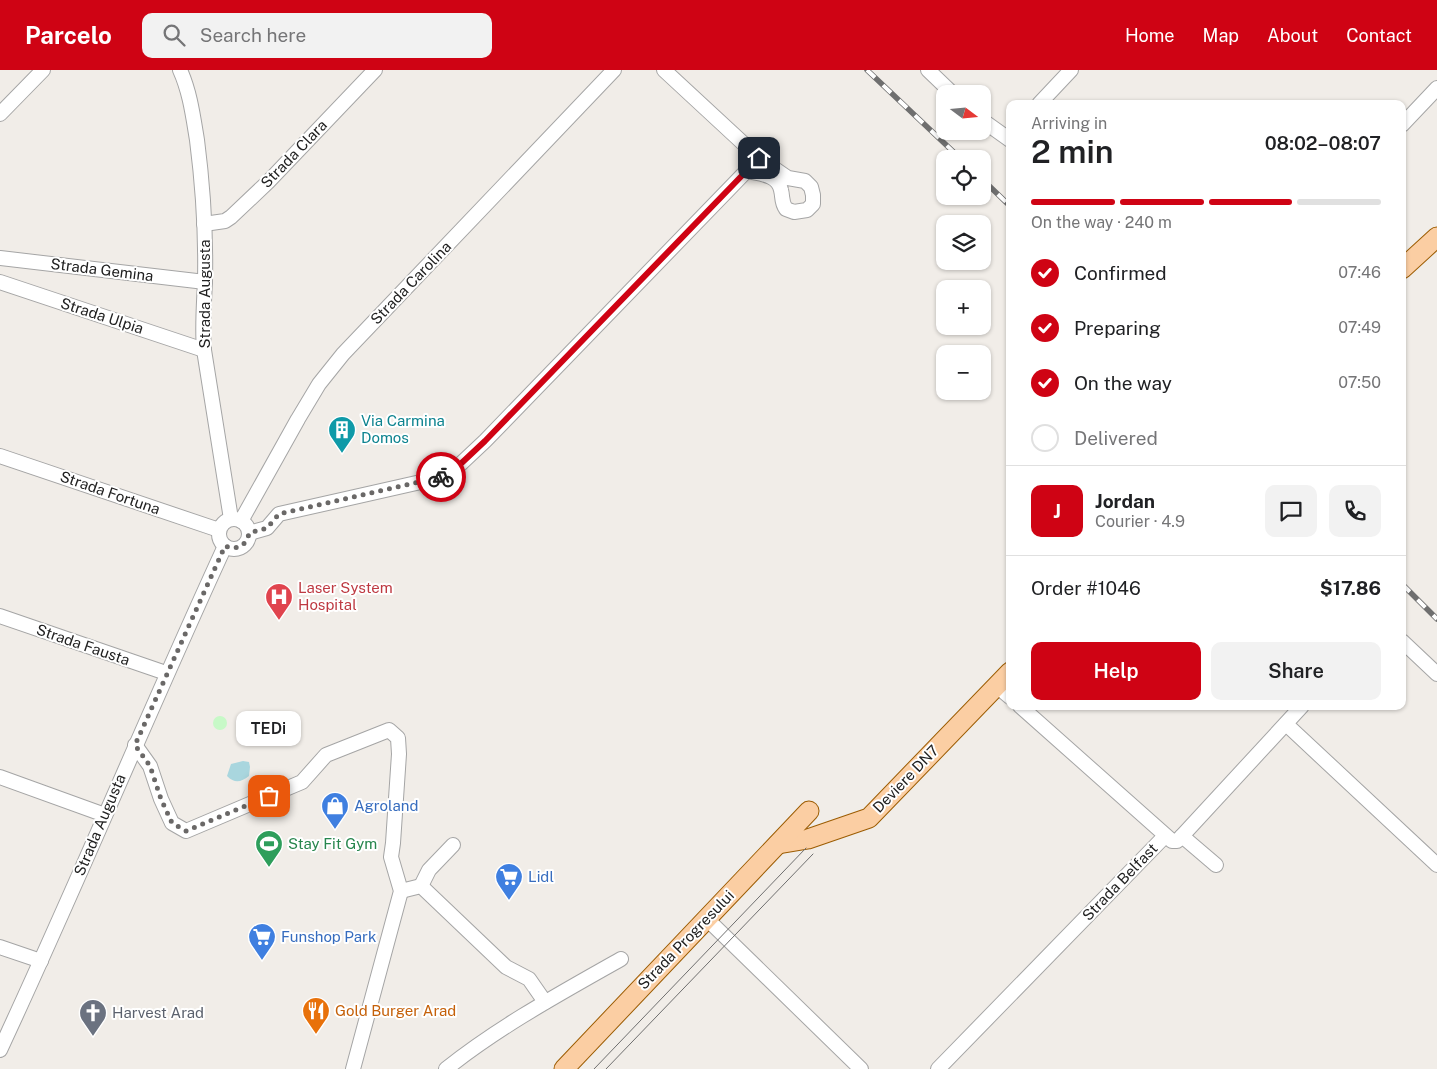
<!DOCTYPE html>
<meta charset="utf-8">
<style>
:root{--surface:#fff;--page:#f2f2f2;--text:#202124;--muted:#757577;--line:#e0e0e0;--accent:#cf0314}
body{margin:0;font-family:"Public Sans",sans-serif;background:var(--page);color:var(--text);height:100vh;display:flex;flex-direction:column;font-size:19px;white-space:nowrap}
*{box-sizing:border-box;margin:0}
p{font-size:16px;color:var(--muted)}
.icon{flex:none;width:28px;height:28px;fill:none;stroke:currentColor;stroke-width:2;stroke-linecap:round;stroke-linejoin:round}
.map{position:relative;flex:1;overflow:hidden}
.details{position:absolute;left:1006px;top:30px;width:400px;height:610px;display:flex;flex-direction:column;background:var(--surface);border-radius:10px;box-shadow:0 1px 4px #0004}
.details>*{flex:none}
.needle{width:32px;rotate:106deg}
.buttons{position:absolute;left:936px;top:15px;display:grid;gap:10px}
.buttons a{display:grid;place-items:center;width:55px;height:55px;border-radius:10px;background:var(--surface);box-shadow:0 1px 4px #0004;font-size:25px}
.pin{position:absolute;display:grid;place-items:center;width:42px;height:42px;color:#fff;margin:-21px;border-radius:10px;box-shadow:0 2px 8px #0006}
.courier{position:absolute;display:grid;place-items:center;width:50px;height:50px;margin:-25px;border:4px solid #cf0314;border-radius:50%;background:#fff;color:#222;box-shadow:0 1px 6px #0007}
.bubble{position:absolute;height:35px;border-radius:10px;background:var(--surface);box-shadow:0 1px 4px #0004;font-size:16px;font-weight:600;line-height:35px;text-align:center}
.overview em{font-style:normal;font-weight:600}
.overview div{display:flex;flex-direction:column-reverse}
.overview{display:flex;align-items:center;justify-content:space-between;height:85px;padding:0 25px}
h1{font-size:32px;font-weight:600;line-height:38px}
.bar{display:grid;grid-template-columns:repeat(4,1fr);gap:8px 5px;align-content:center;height:60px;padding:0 25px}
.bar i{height:6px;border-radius:4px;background:var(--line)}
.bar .current{background:var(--accent)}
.bar p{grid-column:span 4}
.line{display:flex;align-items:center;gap:12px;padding:0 25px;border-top:1px solid var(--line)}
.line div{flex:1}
.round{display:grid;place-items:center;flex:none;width:52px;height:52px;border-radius:10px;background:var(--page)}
ol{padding:0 25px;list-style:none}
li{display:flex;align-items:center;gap:15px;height:55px}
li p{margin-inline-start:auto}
li .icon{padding:5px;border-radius:50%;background:var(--accent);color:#fff;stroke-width:4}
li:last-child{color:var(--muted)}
li i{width:28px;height:28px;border:2px solid var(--line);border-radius:50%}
.button{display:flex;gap:10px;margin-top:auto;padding:10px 25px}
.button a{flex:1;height:58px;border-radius:10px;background:var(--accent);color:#fff;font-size:20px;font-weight:600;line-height:58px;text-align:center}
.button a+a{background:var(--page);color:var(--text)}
header{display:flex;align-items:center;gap:30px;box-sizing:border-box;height:70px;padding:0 25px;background:var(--accent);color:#fff}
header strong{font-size:24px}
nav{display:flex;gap:28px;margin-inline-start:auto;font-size:18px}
.search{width:350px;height:45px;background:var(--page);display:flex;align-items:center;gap:12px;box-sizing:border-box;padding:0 18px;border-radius:10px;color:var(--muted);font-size:19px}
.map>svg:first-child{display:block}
.park{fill:#c7f9c7}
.water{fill:#a9d6de}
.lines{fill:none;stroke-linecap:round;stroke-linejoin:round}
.minor-casing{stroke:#a5a5a5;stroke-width:16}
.major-casing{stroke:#9c5c02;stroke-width:21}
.minor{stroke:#fff;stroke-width:14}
.major{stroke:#fbcea3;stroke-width:19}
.tram{stroke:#6f6f6f;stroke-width:1}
.rail-casing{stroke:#6f6f6f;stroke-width:5.5}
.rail{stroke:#fff;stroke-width:4;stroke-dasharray:11;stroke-linecap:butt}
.done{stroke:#6a6867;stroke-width:5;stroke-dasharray:0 9}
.route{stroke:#cf0314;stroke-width:6}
.labels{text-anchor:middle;stroke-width:4;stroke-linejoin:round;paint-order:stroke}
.street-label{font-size:15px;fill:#212121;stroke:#fff}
.culture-label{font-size:15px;fill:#0d838f;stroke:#fff;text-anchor:start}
.health-label{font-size:15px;fill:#be3a42;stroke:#fff;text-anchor:start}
.shop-label{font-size:15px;fill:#366cbe;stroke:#fff;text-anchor:start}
.leisure-label{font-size:15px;fill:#27864d;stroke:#fff;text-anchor:start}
.food-label{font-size:15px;fill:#c56008;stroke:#fff;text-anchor:start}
.worship-label{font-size:15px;fill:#5b616d;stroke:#fff;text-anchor:start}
</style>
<header>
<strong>Parcelo</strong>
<div class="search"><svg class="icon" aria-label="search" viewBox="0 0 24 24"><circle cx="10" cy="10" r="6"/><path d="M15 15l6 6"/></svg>Search here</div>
<nav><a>Home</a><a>Map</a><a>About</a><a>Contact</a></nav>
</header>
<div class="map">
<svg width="1437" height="999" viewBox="0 0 1437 999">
<rect width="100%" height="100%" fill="#f1ede8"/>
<circle class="park" cx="220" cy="653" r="7"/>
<path class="water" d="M243,691L249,692L250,697L249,706C241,712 235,714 227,706L231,694Z"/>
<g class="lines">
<defs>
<g id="minor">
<path d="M180,0C190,22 193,46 197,70C203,117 206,165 205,211C204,235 202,257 204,280L231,449"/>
<path d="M664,0L759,88L788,108L805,111L811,117L813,125V134L807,140L794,142L786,139C781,132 783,127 781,120C778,104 759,104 747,101"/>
<path d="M928,0L953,24"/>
<path d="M1039,34L1071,0"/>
<path d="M0,44L43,0"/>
<path d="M982,50L1010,70"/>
<path d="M1402,55L1437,18"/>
<path d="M204,154L225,151L231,147L268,112L375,0"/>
<path d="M0,188L205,212"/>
<path d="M0,212L204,280"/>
<path d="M0,386L219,460"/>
<circle cx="234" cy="464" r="15"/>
<path d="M241,451L298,349L319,314L343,284L614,0"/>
<path d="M249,463L267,458L279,444L434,409L452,402L485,371L759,88"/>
<path d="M0,546L166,603"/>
<path d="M1402,571L1437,604"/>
<path d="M1004,622L1010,627"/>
<path d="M1020,636L1172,771H1177L1182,766L1302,636"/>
<path d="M1286,654L1437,795"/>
<path d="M135,675L150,696L161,729L172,753L186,761L302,712L326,685L389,660L398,668L399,684L393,773L391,787L401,821L353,999"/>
<path d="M0,707L105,745"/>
<path d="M1182,766L1216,795"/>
<path d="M421,816L429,800L453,775"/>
<path d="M401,821L421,816L506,897L529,909L545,932"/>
<path d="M707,849L861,999"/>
<path d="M0,877L41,891"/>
<path d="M0,980C78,813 148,643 225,476"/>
<path d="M446,999C500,956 561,923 621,889"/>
<path d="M938,999L1165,766"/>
</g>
<g id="major">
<path d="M1402,199L1437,167"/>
<path d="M778,774L808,769L869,748L1010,602"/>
<path d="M564,999L809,741"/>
</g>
</defs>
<use href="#minor" class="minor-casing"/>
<use href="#major" class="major-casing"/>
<use href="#minor" class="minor"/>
<use href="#major" class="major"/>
<g class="tram">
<path d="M594,999L806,778"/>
<path d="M606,999L813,784"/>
</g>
<defs>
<g id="rail">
<path d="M867,0L961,89"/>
<path d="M982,109L1010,136"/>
<path d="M1402,514L1437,549"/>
</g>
</defs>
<use href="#rail" class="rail-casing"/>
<use href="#rail" class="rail"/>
</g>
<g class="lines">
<path class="done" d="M269,726L186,761L172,753L161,729L150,696L135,675L225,476C237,481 247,475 249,463L267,458L279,444L441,407"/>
<path class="route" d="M441,407L452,402L485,371L759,88"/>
</g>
<defs>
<symbol id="building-pin" viewBox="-11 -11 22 30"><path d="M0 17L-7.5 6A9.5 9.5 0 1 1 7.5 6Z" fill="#0f9aa8" stroke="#fff"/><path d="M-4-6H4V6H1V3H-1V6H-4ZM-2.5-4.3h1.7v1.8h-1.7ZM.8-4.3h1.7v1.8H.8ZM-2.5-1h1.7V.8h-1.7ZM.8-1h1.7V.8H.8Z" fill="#fff"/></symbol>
<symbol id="hospital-pin" viewBox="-11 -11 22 30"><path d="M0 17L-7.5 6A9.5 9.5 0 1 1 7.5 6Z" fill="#e0444e" stroke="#fff"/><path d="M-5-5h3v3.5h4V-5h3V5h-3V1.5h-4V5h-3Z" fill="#fff"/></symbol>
<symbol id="shop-pin" viewBox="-11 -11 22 30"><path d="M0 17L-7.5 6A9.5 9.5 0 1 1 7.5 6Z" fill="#3f7fe0" stroke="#fff"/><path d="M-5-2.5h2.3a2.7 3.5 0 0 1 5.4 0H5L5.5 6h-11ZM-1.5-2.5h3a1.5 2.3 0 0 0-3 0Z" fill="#fff"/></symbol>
<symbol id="stadium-pin" viewBox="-11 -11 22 30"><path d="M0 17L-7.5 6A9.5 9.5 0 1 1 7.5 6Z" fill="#2e9e5b" stroke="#fff"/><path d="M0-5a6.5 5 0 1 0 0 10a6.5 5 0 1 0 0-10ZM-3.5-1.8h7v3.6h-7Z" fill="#fff"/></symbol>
<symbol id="supermarket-pin" viewBox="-11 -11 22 30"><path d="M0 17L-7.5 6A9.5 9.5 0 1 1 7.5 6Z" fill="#3f7fe0" stroke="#fff"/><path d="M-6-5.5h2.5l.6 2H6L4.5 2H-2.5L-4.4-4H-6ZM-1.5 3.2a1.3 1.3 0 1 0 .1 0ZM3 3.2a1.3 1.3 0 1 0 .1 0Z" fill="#fff"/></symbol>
<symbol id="restaurant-pin" viewBox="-11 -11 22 30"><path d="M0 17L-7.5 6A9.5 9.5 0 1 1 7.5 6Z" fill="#e8710a" stroke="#fff"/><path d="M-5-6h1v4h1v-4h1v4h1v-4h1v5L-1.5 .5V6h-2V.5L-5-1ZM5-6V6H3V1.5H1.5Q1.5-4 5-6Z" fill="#fff"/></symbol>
<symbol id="church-pin" viewBox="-11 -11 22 30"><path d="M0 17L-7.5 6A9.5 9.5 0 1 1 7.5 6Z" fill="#6b7280" stroke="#fff"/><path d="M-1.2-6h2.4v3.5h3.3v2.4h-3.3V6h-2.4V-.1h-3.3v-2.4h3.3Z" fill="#fff"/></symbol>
</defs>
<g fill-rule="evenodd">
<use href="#building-pin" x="326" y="344" width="32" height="43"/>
<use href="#hospital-pin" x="263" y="511" width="32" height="43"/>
<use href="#shop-pin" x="319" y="720" width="32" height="43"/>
<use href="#stadium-pin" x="253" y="758" width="32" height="43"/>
<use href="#supermarket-pin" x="493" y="791" width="32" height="43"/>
<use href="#supermarket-pin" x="246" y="851" width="32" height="43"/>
<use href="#restaurant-pin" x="300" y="925" width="32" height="43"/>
<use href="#church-pin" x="77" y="927" width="32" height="43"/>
</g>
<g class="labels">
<g class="street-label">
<text transform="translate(294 84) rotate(-46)" y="5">Strada Clara</text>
<text transform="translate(102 200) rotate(7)" y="5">Strada Gemina</text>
<text transform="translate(411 213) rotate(-46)" y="5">Strada Carolina</text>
<text transform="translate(205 224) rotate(-90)" y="5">Strada Augusta</text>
<text transform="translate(102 246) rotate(18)" y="5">Strada Ulpia</text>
<text transform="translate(110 423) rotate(19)" y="5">Strada Fortuna</text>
<text transform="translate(83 575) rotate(19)" y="5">Strada Fausta</text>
<text transform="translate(906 709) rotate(-46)" y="5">Deviere DN7</text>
<text transform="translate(100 755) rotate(-67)" y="5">Strada Augusta</text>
<text transform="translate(1120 812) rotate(-46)" y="5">Strada Belfast</text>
<text transform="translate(686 870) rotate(-46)" y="5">Strada Progresului</text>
</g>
<g class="culture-label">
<text x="361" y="356">Via Carmina<tspan x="361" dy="17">Domos</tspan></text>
</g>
<g class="health-label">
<text x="298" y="523">Laser System<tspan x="298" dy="17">Hospital</tspan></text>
</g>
<g class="shop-label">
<text x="354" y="741">Agroland</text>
<text x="528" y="812">Lidl</text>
<text x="281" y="872">Funshop Park</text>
</g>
<g class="leisure-label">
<text x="288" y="779">Stay Fit Gym</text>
</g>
<g class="food-label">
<text x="335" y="946">Gold Burger Arad</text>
</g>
<g class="worship-label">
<text x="112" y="948">Harvest Arad</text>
</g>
</g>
</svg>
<div class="buttons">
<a><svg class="needle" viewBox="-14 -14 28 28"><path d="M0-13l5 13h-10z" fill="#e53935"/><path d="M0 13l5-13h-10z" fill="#757577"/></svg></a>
<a><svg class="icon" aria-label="locate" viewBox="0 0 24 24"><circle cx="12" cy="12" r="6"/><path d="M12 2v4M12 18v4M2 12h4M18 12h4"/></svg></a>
<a><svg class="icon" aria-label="layers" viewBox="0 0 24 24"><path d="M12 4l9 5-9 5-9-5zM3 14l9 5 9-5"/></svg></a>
<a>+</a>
<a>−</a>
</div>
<div class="pin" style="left:269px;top:726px;background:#ea580c"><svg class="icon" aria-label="bag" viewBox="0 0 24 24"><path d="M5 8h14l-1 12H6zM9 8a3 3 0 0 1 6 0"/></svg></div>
<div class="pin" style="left:759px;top:88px;background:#1f2937"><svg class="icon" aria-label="home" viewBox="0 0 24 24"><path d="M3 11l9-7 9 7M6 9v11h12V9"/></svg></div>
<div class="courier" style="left:441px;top:407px"><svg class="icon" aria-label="bike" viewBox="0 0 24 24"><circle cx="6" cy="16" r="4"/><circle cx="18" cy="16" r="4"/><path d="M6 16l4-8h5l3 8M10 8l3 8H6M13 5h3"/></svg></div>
<div class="bubble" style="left:236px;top:641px;width:65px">TEDi</div>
<section class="details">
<div class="overview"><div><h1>2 min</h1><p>Arriving in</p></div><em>08:02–08:07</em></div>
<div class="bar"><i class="current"></i><i class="current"></i><i class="current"></i><i></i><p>On the way · 240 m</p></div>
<ol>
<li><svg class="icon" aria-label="check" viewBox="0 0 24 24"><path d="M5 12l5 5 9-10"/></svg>Confirmed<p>07:46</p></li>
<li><svg class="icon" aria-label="check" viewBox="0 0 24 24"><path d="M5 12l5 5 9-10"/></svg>Preparing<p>07:49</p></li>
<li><svg class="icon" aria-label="check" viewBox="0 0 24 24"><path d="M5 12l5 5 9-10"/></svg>On the way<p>07:50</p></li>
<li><i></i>Delivered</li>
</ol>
<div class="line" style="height:90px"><b class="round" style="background:var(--accent);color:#fff">J</b><div><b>Jordan</b><p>Courier · 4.9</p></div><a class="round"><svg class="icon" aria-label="chat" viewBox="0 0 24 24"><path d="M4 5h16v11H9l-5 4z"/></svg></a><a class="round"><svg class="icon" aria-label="phone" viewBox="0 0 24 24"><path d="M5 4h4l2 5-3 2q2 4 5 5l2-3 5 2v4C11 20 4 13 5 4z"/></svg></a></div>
<div class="line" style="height:65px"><div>Order #1046</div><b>$17.86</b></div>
<div class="button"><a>Help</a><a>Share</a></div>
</section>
</div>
